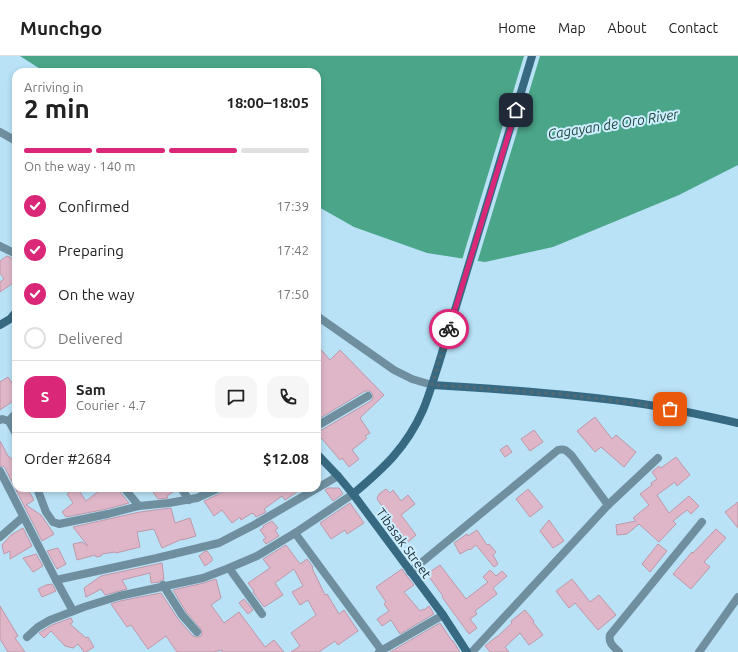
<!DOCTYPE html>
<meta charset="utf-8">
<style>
:root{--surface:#fff;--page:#f6f6f6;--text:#222;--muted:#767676;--line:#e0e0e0;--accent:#db2777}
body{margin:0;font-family:Ubuntu,sans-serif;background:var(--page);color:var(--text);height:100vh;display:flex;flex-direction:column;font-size:15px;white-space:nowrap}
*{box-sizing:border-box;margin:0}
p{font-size:13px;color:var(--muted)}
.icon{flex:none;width:22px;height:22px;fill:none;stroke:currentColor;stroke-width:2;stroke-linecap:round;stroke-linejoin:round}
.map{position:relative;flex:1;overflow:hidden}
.panel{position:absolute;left:12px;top:12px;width:309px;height:424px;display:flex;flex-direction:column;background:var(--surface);border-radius:12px;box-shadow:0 2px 6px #0003}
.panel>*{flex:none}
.pin{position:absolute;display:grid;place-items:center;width:34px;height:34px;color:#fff;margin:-17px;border-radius:8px;box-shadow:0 2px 6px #0006}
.courier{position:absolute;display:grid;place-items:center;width:40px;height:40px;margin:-20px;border:3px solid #db2777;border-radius:50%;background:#fff;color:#222;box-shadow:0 1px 5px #0007}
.head em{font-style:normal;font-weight:700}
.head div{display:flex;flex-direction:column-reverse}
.head{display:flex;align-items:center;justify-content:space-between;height:68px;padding:0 12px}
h1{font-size:26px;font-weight:700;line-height:30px}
.bar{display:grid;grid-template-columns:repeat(4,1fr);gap:6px 4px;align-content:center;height:48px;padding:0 12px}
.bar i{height:5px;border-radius:3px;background:var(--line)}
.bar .selected{background:var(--accent)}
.bar p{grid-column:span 4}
.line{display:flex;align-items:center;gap:10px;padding:0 12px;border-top:1px solid var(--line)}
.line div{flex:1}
.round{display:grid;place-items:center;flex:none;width:42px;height:42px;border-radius:12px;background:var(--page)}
ol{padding:0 12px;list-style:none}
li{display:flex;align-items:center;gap:12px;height:44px}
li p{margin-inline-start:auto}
li .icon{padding:4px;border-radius:50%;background:var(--accent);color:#fff;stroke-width:4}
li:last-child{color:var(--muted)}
li i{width:22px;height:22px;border:2px solid var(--line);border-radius:50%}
header{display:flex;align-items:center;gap:24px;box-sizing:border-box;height:56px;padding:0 20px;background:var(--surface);border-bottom:1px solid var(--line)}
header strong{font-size:19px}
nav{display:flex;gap:22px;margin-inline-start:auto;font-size:14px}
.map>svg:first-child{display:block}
.water{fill:#4ba689}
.pier{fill:#b9e2f7}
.building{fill:#deb6c8;stroke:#bf98a9}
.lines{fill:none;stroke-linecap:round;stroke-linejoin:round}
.street{stroke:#6f8f9f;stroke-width:8}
.secondary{stroke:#376a82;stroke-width:8}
.done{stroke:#526a76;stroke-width:4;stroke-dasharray:0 7.2}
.route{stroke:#db2777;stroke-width:5}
.labels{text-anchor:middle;stroke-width:4;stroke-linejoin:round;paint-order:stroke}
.street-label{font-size:13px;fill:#1a2a31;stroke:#cdeeff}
.water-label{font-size:14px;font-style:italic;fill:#21493c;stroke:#cdeeff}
</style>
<header>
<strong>Munchgo</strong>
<nav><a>Home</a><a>Map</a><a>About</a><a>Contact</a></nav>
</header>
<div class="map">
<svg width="738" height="596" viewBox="0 0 738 596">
<rect width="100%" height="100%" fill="#b9e2f7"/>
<path class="water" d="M20,0H738V109L679,139L553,191L485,206L427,197L354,171L317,150V16H45Z"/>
<path class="pier" d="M524,0H540L477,207L462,204Z"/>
<g class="building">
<path d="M7,200L16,204V225L0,236V226L4,223L0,217V205Z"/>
<path d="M317,289L330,304L340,294L384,339L360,362L370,377L365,380L367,382L352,394L359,403L349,411L342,402L340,404L317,377V375H320L371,345L373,342V340L372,337L370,335H365L317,364Z"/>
<path d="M8,321L16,333V343L0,354V326Z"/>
<path d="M595,361L612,383L616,379L636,396L624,411L601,391L595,396L577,375Z"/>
<path d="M534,374L543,386L530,395L521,383Z"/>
<path d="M0,385L8,400L16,406V432H27L34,444L26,449L41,459L54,478L42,485L5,412L3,410H0Z"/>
<path d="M507,389L512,396L505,401L500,394Z"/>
<path d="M676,401L690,419L677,430L675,426L657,439L669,457L689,440L699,450L691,458L687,454L673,465L676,468L659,486L639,468L627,478L617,479L616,469L636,465L633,462L649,449L640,438L652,429L651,427L657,423L652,416L659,410L661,412Z"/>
<path d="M75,432H77L86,445L103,432H119L120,436L129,447L107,453L66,461L62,456L73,447L67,438Z"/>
<path d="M150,432H176V434L167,440L168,442L158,443Z"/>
<path d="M224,432H303L285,444L282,440L264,453L266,456L256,461L253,457L252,458V457L241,464L240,461L232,467L222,454L214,460L204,445L221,437L224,435Z"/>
<path d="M328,432H339L343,438L333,445L325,434Z"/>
<path d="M386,433L390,437L393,434L401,445L408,439L415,448L401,459L416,479L408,486L404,481L403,482L396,472V473L384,457L386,456L377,443L379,438Z"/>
<path d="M528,433L543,451L530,461L516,443Z"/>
<path d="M738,446V472L725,456Z"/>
<path d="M350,447L364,467L347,478L345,474L331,483L320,467Z"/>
<path d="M171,452L175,467L190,462L196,480L182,484V483L162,492L154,473L137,476L140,491L116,497L115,496L102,498L101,500L96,501L95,499L77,504L73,488L82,486L88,490L73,471L109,463L140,456Z"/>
<path d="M549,464L564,485L553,492L540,475Z"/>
<path d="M272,465L278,472L275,474L279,480L266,488L263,484L266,482L260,474L264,471L263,470Z"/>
<path d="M23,472L32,490L10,503V495L4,498L2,489L11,479Z"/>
<path d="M716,473L726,482L704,506L710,511L691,533L673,518L692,496L693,497Z"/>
<path d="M477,474L487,489L489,488L496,496L493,499L498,508L494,511L476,489L470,494L469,493L460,498L454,487L467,478L468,480Z"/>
<path d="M658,488L667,495L650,516L642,508Z"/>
<path d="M286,489L300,508L307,503L313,511L312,512L325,539L327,538L339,558L344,554L358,575L338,589L335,585L319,596H291L300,590L291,577L316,559L308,544L300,549L292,536L303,530L294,513L275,527L283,539L264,551L253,536L254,535L248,527L270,512L263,503Z"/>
<path d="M58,492L66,508L57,513L47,495Z"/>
<path d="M207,495L212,502V505L205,510L199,500L204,496Z"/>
<path d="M36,498L43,510L33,516L23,502Z"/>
<path d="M162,507L164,524H162L159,526L151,527L150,517L122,524L127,533L105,539L101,533L86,541L84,532L101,520Z"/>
<path d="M440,509L466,543L488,526L483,521L490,514L496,520L502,515L507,520L493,532L497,538L475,555L477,558L470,563L477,572L469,578L442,541L443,540L427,518Z"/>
<path d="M402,513L406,519L414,529L404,536L420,555L424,553V554L429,550L434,558L400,578L391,564L382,570L377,563L389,555L384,548L386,546L376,531Z"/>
<path d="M216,523L221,542L211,549L224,567L239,556L265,591L274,584L284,596H222V594L213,596H177L166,580L148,593L131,569L127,571L111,548L120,545L161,537L178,563L193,580L196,581H198L201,580L202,577L201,573L186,556L173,534L204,527Z"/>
<path d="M572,523L590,546L599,539L616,559L598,574L575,547L569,552L556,535Z"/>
<path d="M52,528L56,535L42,541L38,533L46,529Z"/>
<path d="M244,543L253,554L248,558L239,547Z"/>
<path d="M0,550L18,580L15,582L25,596H8L0,583Z"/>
<path d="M525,554L534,565L533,566L543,579L529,589L520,577L505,591L509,596H490L485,590L496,581H497L512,567L511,565Z"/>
<path d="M71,562L73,566L70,568L86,582L88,581L94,591L86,596H84L78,588L73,592L65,590L51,575L44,582L39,577L52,569Z"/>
<path d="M440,567L452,585H453L460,596H390Z"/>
</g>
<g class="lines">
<g class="street">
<path d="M0,76L16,85"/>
<path d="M0,190L16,198"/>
<path d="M317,260L394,314L412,323L432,329"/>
<path d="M0,364L2,363L9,365L16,357"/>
<path d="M9,365L16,378"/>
<path d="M317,370L368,340"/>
<path d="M0,415L56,524L73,555"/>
<path d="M37,432L46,456L53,466L59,468L108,458L139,450L169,447L197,442L219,432"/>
<path d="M124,432L139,450"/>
<path d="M181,432L189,444"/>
<path d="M295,477L382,595"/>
<path d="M0,481L23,461"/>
<path d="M229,512L262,558"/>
<path d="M410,516L558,394C565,392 567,395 572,400L608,449"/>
<path d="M56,524L157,502L219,487L254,469L338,420"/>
<path d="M163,529L182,559L197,576"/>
<path d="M27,581L38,571L50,564L84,551L119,540L203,522L229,512L257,500L295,477L353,438"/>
<path d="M379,596L443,559"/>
<path d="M472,596L608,449L658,402"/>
<path d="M619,596C614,591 608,587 610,579L702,466"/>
<path d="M699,596L738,541"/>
</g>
<g class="secondary">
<path d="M0,269L10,263L16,256"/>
<path d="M432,329C502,333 573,338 643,348C675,353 707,360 738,367"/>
<path d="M317,398L338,420L353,438L443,559L467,596"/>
<path d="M353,438C384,412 406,392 423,354C429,340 433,325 438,310L532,0"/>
</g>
</g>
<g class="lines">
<path class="done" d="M449,273L432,329C474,331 515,335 557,338C595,342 632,346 670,353"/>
<path class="route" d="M449,273L516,54"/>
</g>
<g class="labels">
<g class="street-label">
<text transform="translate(404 487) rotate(54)" y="5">Tibasak Street</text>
</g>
<g class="water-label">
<text transform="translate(613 68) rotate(-9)" y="5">Cagayan de Oro River</text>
</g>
</g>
</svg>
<div class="pin" style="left:670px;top:353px;background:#ea580c"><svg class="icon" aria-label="bag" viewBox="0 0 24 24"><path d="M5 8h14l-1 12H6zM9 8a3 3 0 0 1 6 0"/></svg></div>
<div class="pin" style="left:516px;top:54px;background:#1f2937"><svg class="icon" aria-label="home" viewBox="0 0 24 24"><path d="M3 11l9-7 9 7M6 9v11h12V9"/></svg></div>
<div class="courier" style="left:449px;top:273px"><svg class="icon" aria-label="bike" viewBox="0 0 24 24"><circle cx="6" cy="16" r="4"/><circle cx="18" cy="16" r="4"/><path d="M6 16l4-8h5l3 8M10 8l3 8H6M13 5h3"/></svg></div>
<section class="panel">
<div class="head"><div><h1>2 min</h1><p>Arriving in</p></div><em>18:00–18:05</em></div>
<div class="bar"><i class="selected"></i><i class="selected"></i><i class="selected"></i><i></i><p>On the way · 140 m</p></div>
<ol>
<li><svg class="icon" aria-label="check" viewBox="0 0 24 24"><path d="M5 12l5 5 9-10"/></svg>Confirmed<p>17:39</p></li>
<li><svg class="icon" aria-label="check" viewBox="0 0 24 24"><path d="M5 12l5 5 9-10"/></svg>Preparing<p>17:42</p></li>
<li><svg class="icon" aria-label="check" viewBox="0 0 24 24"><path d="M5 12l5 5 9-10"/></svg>On the way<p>17:50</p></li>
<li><i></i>Delivered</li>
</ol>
<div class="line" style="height:72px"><b class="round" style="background:var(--accent);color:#fff">S</b><div><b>Sam</b><p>Courier · 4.7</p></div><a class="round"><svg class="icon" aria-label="chat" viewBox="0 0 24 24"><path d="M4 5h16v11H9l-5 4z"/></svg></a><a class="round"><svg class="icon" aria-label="phone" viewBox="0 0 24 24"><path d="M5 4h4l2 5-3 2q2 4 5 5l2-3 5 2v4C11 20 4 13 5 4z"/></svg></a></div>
<div class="line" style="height:52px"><div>Order #2684</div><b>$12.08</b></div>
</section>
</div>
